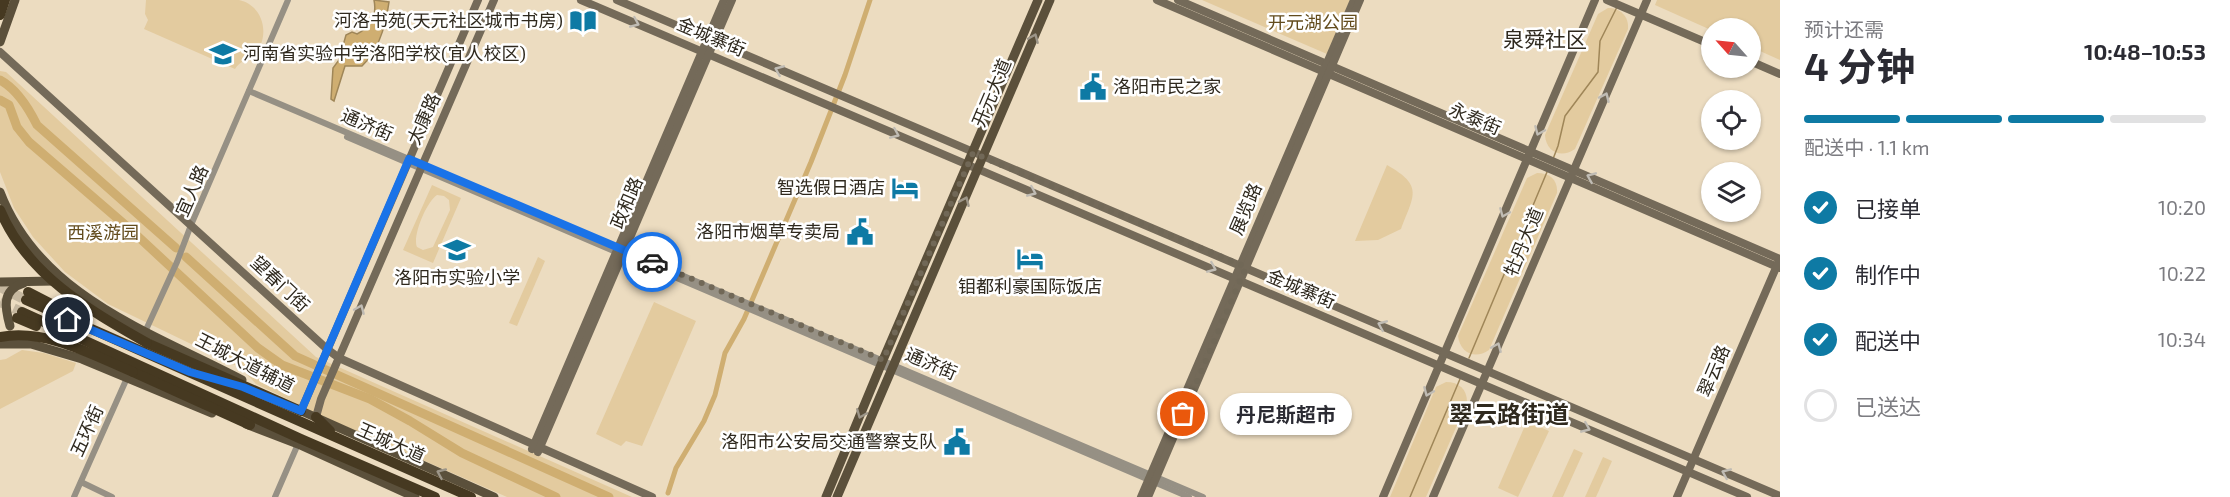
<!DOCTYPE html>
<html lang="zh">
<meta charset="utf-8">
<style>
:root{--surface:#fff;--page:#f7f7f7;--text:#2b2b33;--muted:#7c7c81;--line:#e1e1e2;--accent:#0e7aa4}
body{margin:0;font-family:"Exo 2","Noto Sans SC",sans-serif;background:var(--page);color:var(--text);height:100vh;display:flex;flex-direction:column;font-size:22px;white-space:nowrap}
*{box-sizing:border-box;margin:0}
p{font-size:20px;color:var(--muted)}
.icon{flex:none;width:33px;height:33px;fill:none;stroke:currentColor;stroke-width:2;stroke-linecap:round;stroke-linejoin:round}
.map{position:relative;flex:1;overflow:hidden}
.panel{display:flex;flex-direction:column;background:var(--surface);width:450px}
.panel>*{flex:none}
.needle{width:39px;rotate:297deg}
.buttons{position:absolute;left:1701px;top:18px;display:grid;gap:12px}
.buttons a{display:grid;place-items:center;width:60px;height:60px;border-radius:50%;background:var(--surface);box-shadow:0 2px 4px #0004;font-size:30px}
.pin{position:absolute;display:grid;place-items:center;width:51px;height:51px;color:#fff;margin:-26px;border:3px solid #fff;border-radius:50%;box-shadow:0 2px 6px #0007}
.courier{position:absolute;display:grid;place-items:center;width:60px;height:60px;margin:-30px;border:4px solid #1a73e8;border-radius:50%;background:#fff;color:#222;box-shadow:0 2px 8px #0007}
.bubble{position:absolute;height:42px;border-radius:21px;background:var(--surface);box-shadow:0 2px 4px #0004;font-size:20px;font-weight:700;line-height:42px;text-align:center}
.overview em{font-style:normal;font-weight:700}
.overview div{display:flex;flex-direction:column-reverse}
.overview{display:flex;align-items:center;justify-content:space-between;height:102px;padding:0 24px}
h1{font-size:39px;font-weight:700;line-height:45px}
.bar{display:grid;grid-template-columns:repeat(4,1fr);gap:9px 6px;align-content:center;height:72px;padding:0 24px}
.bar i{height:8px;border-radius:4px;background:var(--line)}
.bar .selected{background:var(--accent)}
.bar p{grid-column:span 4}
ol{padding:0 24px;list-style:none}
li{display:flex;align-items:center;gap:18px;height:66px}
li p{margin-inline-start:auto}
li .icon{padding:6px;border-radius:50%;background:var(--accent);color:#fff;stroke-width:4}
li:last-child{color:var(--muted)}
li i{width:33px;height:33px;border:3px solid var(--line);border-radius:50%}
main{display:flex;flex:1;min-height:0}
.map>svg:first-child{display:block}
.green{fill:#e3cb9f;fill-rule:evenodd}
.water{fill:#cfae71;stroke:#9f8658;stroke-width:1.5}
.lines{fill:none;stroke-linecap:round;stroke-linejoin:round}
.stream{stroke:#9f8658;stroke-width:1.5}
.canal{stroke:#cfae71;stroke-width:5}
.river{stroke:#cfae71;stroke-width:9}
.highway-tunnel{stroke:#c6b8a0;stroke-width:10;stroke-dasharray:10 5;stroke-linecap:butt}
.street{stroke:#969084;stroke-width:6}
.secondary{stroke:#746a59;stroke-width:8}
.primary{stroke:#5b503b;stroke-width:9}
.highway{stroke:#463921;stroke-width:10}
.highway-bridge{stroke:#463921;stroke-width:10}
.oneway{stroke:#c0bcb4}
.oneway2{stroke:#9d9689}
.done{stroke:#716857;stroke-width:6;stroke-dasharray:0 10.8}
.route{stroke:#1a73e8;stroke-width:8}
.labels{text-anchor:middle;stroke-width:5;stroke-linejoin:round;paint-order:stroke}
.poi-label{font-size:18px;fill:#2f291e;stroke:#fff;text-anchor:end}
.park-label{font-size:18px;fill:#634c1d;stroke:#fff}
.street-label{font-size:18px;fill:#2f291e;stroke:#fff}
.quarter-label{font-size:21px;fill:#2f291e;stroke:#fff}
.district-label{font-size:24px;font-weight:bold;fill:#2f291e;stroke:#fff}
</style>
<main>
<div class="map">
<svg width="1780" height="497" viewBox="0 0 1780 497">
<rect width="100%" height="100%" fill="#ecdcc0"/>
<g class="green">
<path d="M146,0C168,0 189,0 211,0C220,0 230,0 239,0C259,4 268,26 261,44C254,59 241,59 235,69L144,29L148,20L145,14Z"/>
<path d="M1202,0H1350L1327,54Z"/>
<path d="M1657,0H1780V60L1751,47L1750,28L1711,30L1655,5Z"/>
<path d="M1608,8C1620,8 1629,16 1628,29L1575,149C1561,159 1546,152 1545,135L1598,14Z"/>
<path d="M0,71L6,72L316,357L632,497H507L329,419L256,384L241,368L108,304L65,272L33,237L14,208L0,172Z"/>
<path d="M1387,165C1424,186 1414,195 1401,229L1378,240L1355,241Z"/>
<path d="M1537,173C1550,173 1558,180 1557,193L1489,350C1475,360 1460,353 1458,336L1527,178Z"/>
<path d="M432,185L461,198L433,263L403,250ZM437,195L444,196L449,200L450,210L433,247L423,250L417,247C412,236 427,201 437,195Z"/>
<path d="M538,257L545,261L517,326L509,323Z"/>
<path d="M654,302L696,321L642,446L626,441L621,446L596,434Z"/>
<path d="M22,350L44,353L76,363L73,371L0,409V360L6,359Z"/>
<path d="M1446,382C1459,382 1467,389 1467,402L1426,497H1390L1436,387Z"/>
<path d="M1527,421L1549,431L1518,497L1498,488Z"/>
<path d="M1574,449L1583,453L1563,497H1552Z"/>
<path d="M1603,457L1612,461L1596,497H1585Z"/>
</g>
<path class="water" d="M374,0L389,2C386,24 379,50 362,66H345L334,101L331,99L333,68L339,60L346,35L352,32L357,34C371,27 377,15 374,0Z"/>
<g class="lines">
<g class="stream">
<path d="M1553,159L1558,146L1565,116L1598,72L1600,41L1617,7"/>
<path d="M1469,358L1547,172"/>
<path d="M1410,497L1460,379"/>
</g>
<path class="canal" d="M668,493L676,468L704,421L715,395L725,353L744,319L811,162L845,75L870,0"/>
<g class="river">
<path d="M0,80C17,89 29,109 37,125L176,248"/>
<path d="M0,100L9,105L17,127L29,142L131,230L258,348L282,365L370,399L410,421L462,453L556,497"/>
<path d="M186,257L295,356L609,497"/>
</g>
<g class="highway-tunnel">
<path d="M0,287L26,300"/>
<path d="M0,302L22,312"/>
</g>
<g class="street">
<path d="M249,91L1203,497"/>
<path d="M347,137L1189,497"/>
<path d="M145,332L177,262L191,225L288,0"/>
<path d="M81,482L112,497"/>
<path d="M74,497L127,378"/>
<path d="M275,497L298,444"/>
</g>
<g class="secondary">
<path d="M581,0L1747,497"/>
<path d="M617,0C1004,167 1393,329 1780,496"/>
<path d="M1157,0L1780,268"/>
<path d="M1178,0L1780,259"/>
<path d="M1607,0L1712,45"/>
<path d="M0,52L327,349L339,358L652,497"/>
<path d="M1750,61L1780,74"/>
<path d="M301,411L478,0"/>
<path d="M316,417L321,399L494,0"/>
<path d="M532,449L724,0"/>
<path d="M538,452L732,0"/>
<path d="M1141,497L1354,0"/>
<path d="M1148,497L1360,0"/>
<path d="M1383,497L1595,0"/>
<path d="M1433,497L1647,0"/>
<path d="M1677,497L1778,263"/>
</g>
<g class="primary">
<path d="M0,42L15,0"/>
<path d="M0,192C40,297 151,332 242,380"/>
<path d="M0,282L55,281"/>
<path d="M10,326C5,308 1,290 24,283"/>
<path d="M0,344H31L82,359L212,413"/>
<path d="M297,409L494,497"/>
<path d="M246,424L298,444L415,497"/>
<path d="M826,497L883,360L1038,0"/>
<path d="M837,497L1050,0"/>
</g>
<g class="highway">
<path d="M0,15L5,0"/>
<path d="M28,292L59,308"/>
<path d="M26,300L471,497"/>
<path d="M22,312L301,439L435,497"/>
<path d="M17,318L36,326"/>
<path d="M147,343L301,411"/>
<path d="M133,372L250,425"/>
<path d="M316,417L330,431"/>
</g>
<g class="highway-bridge">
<path d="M0,210C27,275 89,310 147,343"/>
<path d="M0,337C45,328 93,355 133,372"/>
</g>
</g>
<defs><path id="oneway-chevron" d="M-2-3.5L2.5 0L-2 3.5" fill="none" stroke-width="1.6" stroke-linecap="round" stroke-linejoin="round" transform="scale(1.5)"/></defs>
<g class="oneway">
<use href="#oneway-chevron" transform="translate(635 23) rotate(23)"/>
<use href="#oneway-chevron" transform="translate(779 70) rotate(-157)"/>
<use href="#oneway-chevron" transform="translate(1605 97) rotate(-66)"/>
<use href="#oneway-chevron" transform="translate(1539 131) rotate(113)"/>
<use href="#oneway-chevron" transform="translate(895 134) rotate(23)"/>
<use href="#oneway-chevron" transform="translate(1591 177) rotate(-157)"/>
<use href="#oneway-chevron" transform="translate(1032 192) rotate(23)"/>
<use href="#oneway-chevron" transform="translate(1504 213) rotate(113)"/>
<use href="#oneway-chevron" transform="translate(1212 268) rotate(23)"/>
<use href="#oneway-chevron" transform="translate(360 309) rotate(-67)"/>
<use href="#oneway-chevron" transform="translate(1382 325) rotate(-157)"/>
<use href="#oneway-chevron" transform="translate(1497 347) rotate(-67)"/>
<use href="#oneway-chevron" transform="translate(1428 392) rotate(113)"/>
<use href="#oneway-chevron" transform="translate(1586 428) rotate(23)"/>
<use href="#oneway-chevron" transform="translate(1726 473) rotate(-157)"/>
</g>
<g class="oneway2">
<use href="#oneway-chevron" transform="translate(1034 38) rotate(-67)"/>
<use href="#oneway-chevron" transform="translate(965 201) rotate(-66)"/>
<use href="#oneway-chevron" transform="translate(861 414) rotate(112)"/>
<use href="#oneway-chevron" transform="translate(441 473) rotate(-156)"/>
</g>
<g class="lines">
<path class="done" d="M652,262L883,360L973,153L1246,267L1183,414"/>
<path class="route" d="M68,320L190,372L243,387L301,411L409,159L652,262"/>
</g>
<defs>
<symbol id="library-bare" viewBox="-9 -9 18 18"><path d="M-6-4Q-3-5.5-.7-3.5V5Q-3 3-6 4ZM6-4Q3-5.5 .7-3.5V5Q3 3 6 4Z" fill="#0e7aa4" stroke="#fff" stroke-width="2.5" paint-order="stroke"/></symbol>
<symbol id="school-bare" viewBox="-9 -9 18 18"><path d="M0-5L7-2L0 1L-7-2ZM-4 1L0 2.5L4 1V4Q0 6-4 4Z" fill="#0e7aa4" stroke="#fff" stroke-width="2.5" paint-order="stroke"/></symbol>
<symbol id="civic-bare" viewBox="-9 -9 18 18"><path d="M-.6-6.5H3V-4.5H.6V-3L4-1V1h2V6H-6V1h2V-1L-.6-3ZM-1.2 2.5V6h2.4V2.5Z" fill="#0e7aa4" stroke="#fff" stroke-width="2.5" paint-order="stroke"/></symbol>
<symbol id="hotel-bare" viewBox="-9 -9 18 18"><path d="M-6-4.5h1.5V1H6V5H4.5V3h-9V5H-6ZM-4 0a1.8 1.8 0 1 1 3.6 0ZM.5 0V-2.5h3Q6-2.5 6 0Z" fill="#0e7aa4" stroke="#fff" stroke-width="2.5" paint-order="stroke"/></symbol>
</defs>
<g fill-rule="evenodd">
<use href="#library-bare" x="564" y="2" width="38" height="38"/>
<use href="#school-bare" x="204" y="35" width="38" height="38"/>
<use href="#civic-bare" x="1074" y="68" width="38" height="38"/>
<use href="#hotel-bare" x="886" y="169" width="38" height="38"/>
<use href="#civic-bare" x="841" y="213" width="38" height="38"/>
<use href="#school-bare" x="438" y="231" width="38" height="38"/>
<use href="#hotel-bare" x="1011" y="240" width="38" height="38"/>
<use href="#civic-bare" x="938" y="423" width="38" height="38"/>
</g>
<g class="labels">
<g class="poi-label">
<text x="563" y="27">河洛书苑(天元社区城市书房)</text>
<text x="243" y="60" text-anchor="start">河南省实验中学洛阳学校(宜人校区)</text>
<text x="1113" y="93" text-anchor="start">洛阳市民之家</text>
<text x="885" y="194">智选假日酒店</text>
<text x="840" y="238">洛阳市烟草专卖局</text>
<text x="457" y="284" text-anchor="middle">洛阳市实验小学</text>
<text x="1030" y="293" text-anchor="middle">钼都利豪国际饭店</text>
<text x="937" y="448">洛阳市公安局交通警察支队</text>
</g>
<g class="park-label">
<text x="1313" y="29">开元湖公园</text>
<text x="103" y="239">西溪游园</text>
</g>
<g class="street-label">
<text transform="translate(711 37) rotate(23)" y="6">金城寨街</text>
<text transform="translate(992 93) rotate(-67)" y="6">开元大道</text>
<text transform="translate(424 119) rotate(-66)" y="6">太康路</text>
<text transform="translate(1475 119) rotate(23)" y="6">永泰街</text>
<text transform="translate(367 125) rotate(23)" y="6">通济街</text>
<text transform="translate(192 191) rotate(-66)" y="6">宜人路</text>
<text transform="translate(627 203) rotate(-67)" y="6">政和路</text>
<text transform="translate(1246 209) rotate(-67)" y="6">展览路</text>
<text transform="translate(1524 242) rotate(-67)" y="6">牡丹大道</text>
<text transform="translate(280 284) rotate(43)" y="6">望春门街</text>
<text transform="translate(1301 289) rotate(23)" y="6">金城寨街</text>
<text transform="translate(245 363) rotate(27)" y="6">王城大道辅道</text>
<text transform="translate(931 364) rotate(23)" y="6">通济街</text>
<text transform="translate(1714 371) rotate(-67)" y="6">翠云路</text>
<text transform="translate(87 431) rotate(-66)" y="6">五环街</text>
<text transform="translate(391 443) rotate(24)" y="6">王城大道</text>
</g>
<g class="quarter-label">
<text x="1545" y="47">泉舜社区</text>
</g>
<g class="district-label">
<text x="1509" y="423">翠云路街道</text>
</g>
</g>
</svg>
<div class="buttons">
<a><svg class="needle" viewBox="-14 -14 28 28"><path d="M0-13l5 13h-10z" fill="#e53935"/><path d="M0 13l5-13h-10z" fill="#7c7c81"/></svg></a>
<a><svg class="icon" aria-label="locate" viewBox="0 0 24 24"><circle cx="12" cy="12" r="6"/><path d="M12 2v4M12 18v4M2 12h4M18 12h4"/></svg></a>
<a><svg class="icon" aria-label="layers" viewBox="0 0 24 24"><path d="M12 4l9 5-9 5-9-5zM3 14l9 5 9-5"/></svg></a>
</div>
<div class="pin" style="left:1183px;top:414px;background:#ea580c"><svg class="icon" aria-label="bag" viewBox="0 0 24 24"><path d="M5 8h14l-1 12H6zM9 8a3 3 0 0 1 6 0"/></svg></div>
<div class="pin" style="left:68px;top:320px;background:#1f2937"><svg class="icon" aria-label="home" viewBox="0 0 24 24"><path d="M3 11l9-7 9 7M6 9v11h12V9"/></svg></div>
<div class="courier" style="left:652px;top:262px"><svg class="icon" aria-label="car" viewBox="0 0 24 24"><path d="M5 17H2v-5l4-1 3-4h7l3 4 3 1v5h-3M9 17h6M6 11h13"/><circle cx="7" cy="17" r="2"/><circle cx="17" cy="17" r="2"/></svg></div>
<div class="bubble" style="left:1220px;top:393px;width:132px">丹尼斯超市</div>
</div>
<section class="panel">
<div class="overview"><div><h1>4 分钟</h1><p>预计还需</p></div><em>10:48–10:53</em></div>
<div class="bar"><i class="selected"></i><i class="selected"></i><i class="selected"></i><i></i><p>配送中 · 1.1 km</p></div>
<ol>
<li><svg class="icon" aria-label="check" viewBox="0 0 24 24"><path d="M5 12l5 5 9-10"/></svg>已接单<p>10:20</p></li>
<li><svg class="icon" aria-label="check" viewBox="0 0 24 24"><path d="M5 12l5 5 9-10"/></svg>制作中<p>10:22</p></li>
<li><svg class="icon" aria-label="check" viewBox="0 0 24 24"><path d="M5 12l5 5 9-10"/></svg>配送中<p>10:34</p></li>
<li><i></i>已送达</li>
</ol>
</section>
</main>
